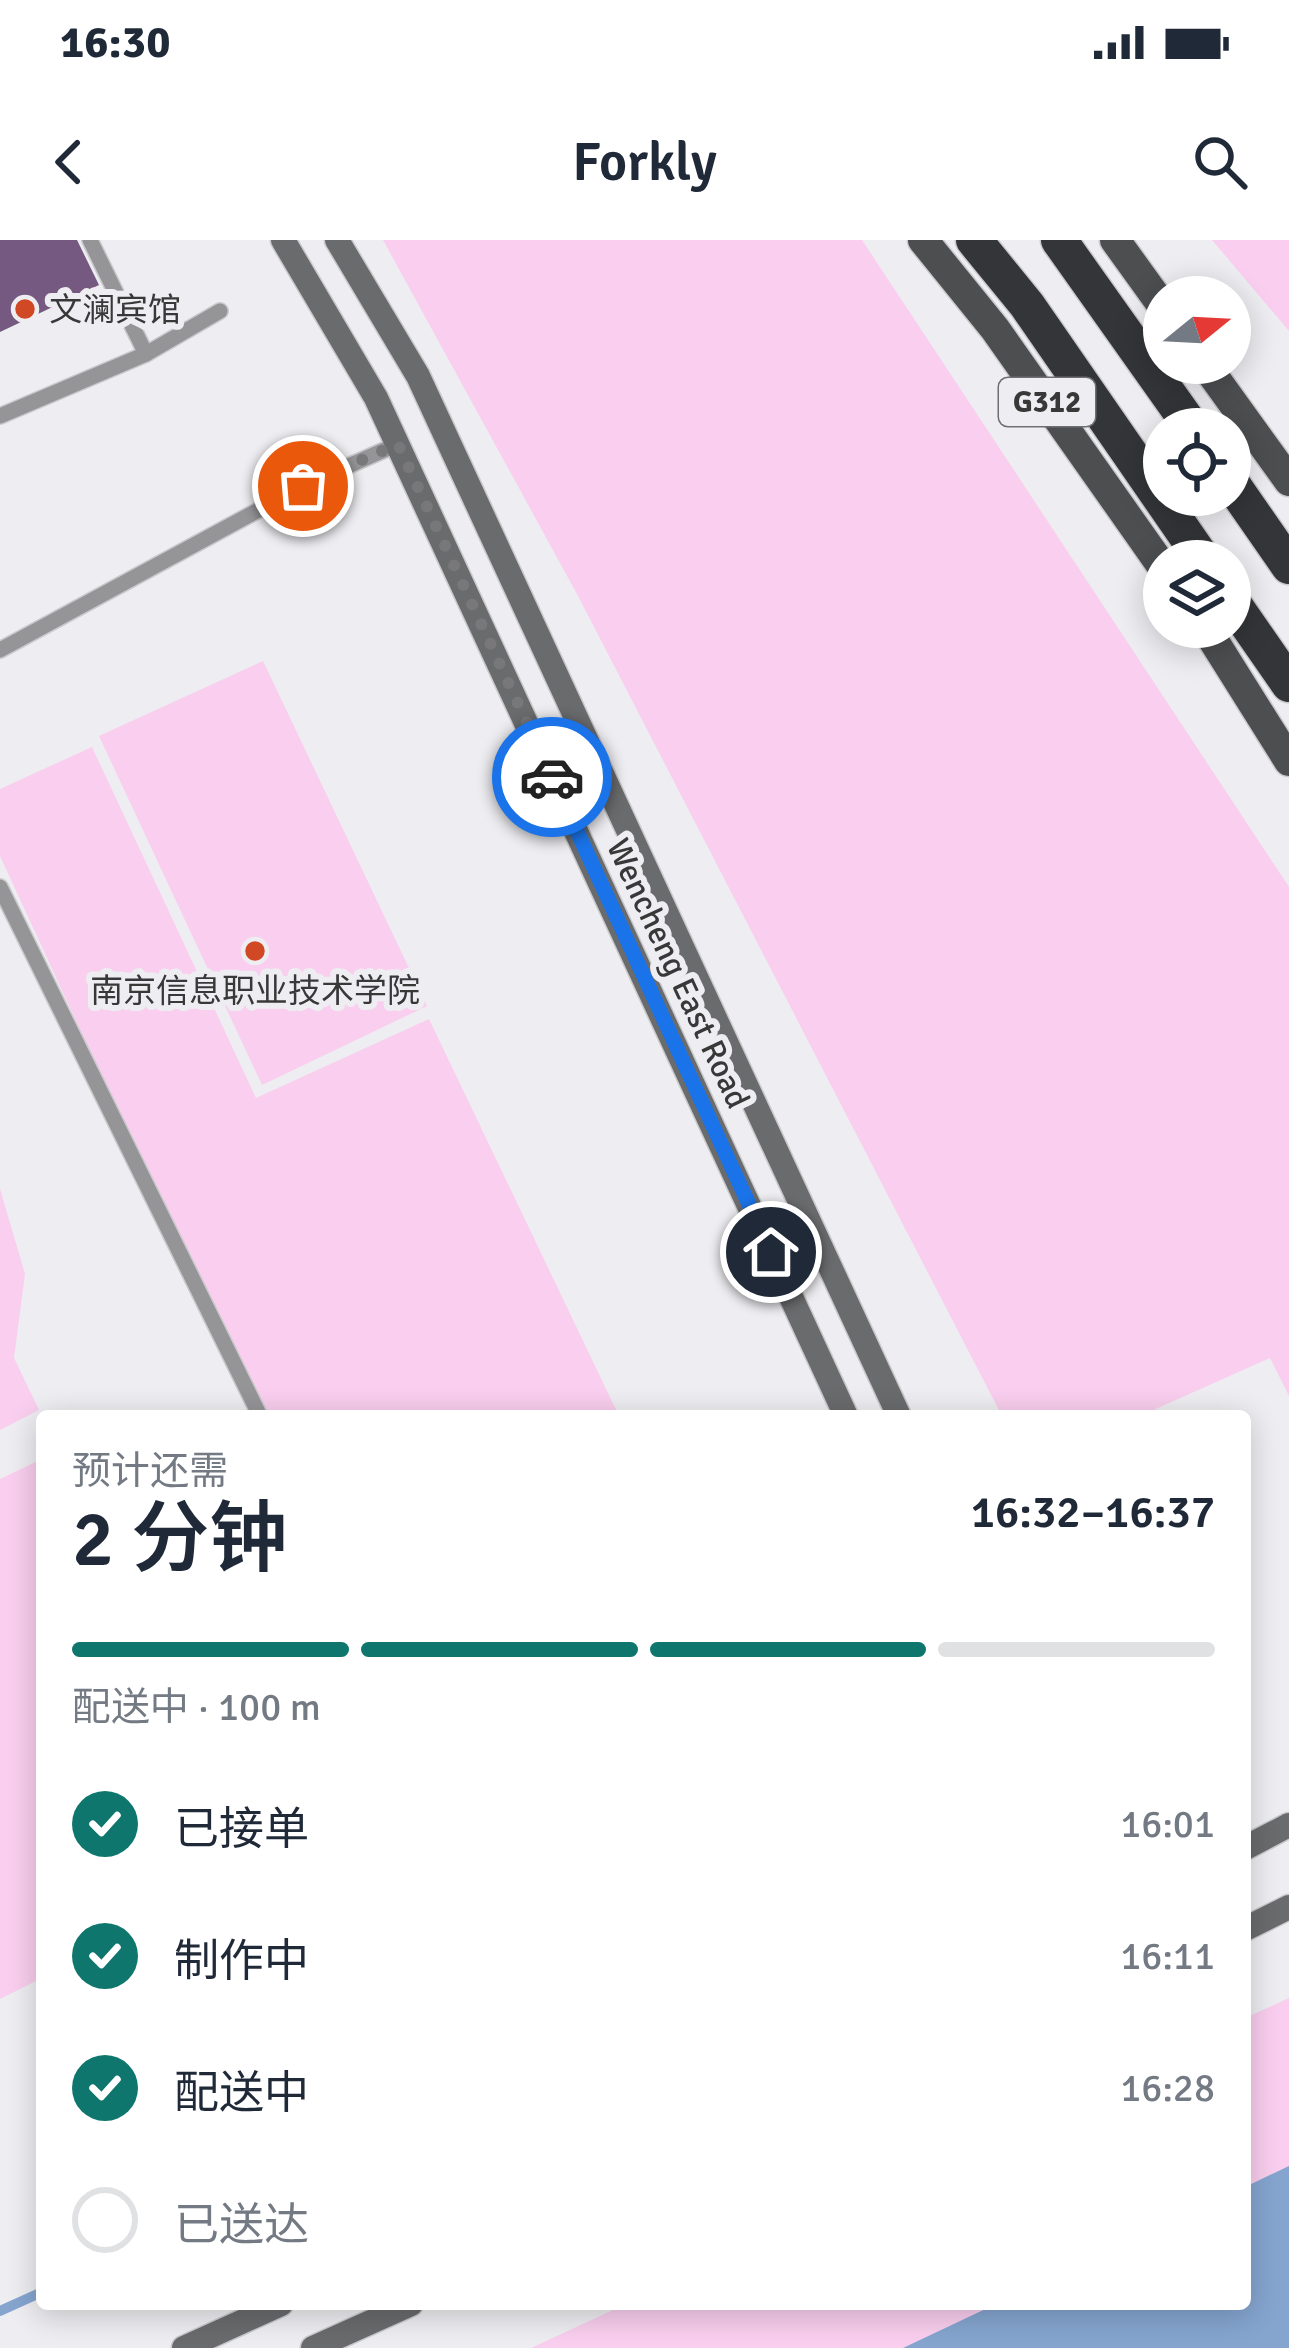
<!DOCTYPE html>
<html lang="zh">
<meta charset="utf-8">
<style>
:root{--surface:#fff;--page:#f6f6f7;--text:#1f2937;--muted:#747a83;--line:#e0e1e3;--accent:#0f766e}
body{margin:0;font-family:Signika,"Noto Sans SC",sans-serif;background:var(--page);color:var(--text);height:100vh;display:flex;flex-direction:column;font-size:45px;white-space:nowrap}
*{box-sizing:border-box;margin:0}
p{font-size:39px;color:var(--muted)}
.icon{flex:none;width:66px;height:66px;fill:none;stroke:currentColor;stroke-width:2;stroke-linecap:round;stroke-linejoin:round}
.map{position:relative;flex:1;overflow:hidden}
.drawer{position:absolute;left:36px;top:1170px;width:1215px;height:900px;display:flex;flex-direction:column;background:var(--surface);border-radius:12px;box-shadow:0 6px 30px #0003}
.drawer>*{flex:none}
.needle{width:78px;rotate:72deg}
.fabs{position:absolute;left:1143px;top:36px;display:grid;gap:24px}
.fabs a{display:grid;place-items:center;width:108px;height:108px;border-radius:50%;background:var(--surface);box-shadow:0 6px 30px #0003;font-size:60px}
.pin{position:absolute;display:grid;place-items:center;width:102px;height:102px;color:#fff;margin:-51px;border:6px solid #fff;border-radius:50%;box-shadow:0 3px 12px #0007}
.courier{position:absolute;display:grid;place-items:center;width:120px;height:120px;margin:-60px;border:9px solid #1a73e8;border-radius:50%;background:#fff;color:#222;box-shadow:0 3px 15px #0007}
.head em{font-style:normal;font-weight:600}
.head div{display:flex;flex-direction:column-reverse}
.head{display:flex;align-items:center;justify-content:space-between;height:204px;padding:0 36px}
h1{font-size:78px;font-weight:600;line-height:90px}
.bar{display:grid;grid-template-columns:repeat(4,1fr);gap:18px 12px;align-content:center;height:144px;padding:0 36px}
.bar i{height:15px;border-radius:9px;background:var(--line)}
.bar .on{background:var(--accent)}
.bar p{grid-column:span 4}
ol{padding:0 36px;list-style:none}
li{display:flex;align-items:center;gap:36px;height:132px}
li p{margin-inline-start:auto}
li .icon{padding:12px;border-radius:50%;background:var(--accent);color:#fff;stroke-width:4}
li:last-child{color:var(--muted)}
li i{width:66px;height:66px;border:6px solid var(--line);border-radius:50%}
.status{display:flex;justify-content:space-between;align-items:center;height:84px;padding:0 60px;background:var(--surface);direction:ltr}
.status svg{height:33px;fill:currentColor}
header{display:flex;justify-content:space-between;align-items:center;height:156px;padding:0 36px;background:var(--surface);font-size:54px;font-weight:600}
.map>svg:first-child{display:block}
.green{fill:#f9ceee}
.water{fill:#85a5cf}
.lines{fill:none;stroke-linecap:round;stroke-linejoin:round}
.stream{stroke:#85a5cf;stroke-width:10}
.building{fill:#755981}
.lane-casing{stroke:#cac9cc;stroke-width:18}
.secondary-casing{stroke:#cac9cc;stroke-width:27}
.primary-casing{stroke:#cac9cc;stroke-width:33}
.highway-casing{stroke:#cac9cc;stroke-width:39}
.lane{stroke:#959597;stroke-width:15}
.secondary{stroke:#6a6b6d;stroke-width:24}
.primary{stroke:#4d4e50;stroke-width:30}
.highway{stroke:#343538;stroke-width:36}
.done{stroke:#787779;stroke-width:12;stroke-dasharray:0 21.6}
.route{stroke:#1a73e8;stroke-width:15}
.poi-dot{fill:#d14824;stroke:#eeedf1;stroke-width:4.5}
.labels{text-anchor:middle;stroke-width:12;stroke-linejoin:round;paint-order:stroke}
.shield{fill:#eeedf1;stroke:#6f6e70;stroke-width:3}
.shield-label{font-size:30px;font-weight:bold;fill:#383839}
.poi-label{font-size:33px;fill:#383839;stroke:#eeedf1;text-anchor:start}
.street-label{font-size:33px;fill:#383839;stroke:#eeedf1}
</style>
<div class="status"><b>16:30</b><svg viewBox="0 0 49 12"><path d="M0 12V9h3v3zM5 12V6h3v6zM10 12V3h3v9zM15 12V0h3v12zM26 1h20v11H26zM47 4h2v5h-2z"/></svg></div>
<header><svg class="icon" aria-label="back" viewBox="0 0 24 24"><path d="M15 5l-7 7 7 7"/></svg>Forkly<svg class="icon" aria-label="search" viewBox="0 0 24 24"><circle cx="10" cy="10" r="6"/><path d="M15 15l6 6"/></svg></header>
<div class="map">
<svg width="1289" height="2108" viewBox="0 0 1289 2108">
<rect width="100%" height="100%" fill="#eeedf1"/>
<g class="green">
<path d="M383,0H862L1289,647V1156L1270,1118L1140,1176H1002L577,354Z"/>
<path d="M1212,0H1289V91Z"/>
<path d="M263,421L427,766L262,845L99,496Z"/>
<path d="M92,507L256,858L429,779L619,1176H258L0,616V549Z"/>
<path d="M0,949L25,1034L14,1118L39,1170L0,1190Z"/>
<path d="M42,1219V1738L0,1759V1239Z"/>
<path d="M1289,1758V2108H531L626,2064H1245V1778Z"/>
</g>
<path class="water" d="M1289,1926V2108H903L996,2064H1245V1947Z"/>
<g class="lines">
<path class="stream" d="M0,2071L42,2052"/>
</g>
<path class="building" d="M0,0H77L99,45L0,92Z"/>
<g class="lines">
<defs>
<g id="lane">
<path d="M90,0L146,114"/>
<path d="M0,176L146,114L220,71"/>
<path d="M0,410L303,246L398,204"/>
<path d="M0,647L260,1176"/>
</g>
<g id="secondary">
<path d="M283,0L376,158L846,1176"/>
<path d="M337,0L418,136L899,1176"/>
<path d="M1245,1608L1289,1585"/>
<path d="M1245,1689L1289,1667"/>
<path d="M184,2108L281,2064"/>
<path d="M313,2108L411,2064"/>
</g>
<g id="primary">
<path d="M923,0L995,89L1164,329"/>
<path d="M1115,0L1164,68"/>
<path d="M1204,123L1289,241"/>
<path d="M1205,387L1289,521"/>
</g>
<g id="highway">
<path d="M974,0L1027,65L1204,321"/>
<path d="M1059,0L1193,189"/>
<path d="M1230,241L1289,326"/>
<path d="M1230,359L1289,444"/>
</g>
</defs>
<use href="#lane" class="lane-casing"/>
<use href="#secondary" class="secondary-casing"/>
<use href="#primary" class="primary-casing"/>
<use href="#highway" class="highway-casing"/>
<use href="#lane" class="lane"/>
<use href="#secondary" class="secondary"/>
<use href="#primary" class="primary"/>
<use href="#highway" class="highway"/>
</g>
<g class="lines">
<path class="done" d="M303,246L398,204L552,537"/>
<path class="route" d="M552,537L771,1012"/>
</g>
<g class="poi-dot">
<circle cx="25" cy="69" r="12"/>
<circle cx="255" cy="711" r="12"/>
</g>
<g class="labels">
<rect class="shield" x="999" y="138" width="96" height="48" rx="9"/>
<g class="shield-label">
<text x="1047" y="172">G312</text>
</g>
<g class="poi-label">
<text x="49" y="81">文澜宾馆</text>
<text x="255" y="762" text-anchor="middle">南京信息职业技术学院</text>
</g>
<g class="street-label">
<text transform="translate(679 733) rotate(65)" y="12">Wencheng East Road</text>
</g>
</g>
</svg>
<div class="fabs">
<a><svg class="needle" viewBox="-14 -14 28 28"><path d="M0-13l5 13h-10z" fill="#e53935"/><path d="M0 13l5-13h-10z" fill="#747a83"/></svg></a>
<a><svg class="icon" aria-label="locate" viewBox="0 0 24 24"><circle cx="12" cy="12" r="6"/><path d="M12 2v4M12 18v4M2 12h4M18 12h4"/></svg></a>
<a><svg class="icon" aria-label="layers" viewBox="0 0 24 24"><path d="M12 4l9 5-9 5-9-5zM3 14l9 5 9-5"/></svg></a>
</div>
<div class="pin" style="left:303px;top:246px;background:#ea580c"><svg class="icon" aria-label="bag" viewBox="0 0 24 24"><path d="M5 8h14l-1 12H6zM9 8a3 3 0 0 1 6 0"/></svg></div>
<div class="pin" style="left:771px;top:1012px;background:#1f2937"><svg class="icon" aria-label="home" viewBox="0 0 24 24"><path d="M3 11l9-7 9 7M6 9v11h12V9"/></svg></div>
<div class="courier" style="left:552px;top:537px"><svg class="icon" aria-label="car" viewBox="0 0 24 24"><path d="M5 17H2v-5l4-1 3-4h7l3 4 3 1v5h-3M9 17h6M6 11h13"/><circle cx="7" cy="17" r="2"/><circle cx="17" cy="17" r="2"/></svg></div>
<section class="drawer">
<div class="head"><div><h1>2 分钟</h1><p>预计还需</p></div><em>16:32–16:37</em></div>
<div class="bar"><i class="on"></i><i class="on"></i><i class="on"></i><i></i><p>配送中 · 100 m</p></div>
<ol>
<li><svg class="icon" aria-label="check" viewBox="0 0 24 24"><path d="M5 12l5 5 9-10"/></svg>已接单<p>16:01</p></li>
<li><svg class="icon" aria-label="check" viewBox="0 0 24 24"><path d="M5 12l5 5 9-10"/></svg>制作中<p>16:11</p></li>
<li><svg class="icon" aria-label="check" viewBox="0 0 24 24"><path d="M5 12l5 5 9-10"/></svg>配送中<p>16:28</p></li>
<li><i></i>已送达</li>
</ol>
</section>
</div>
